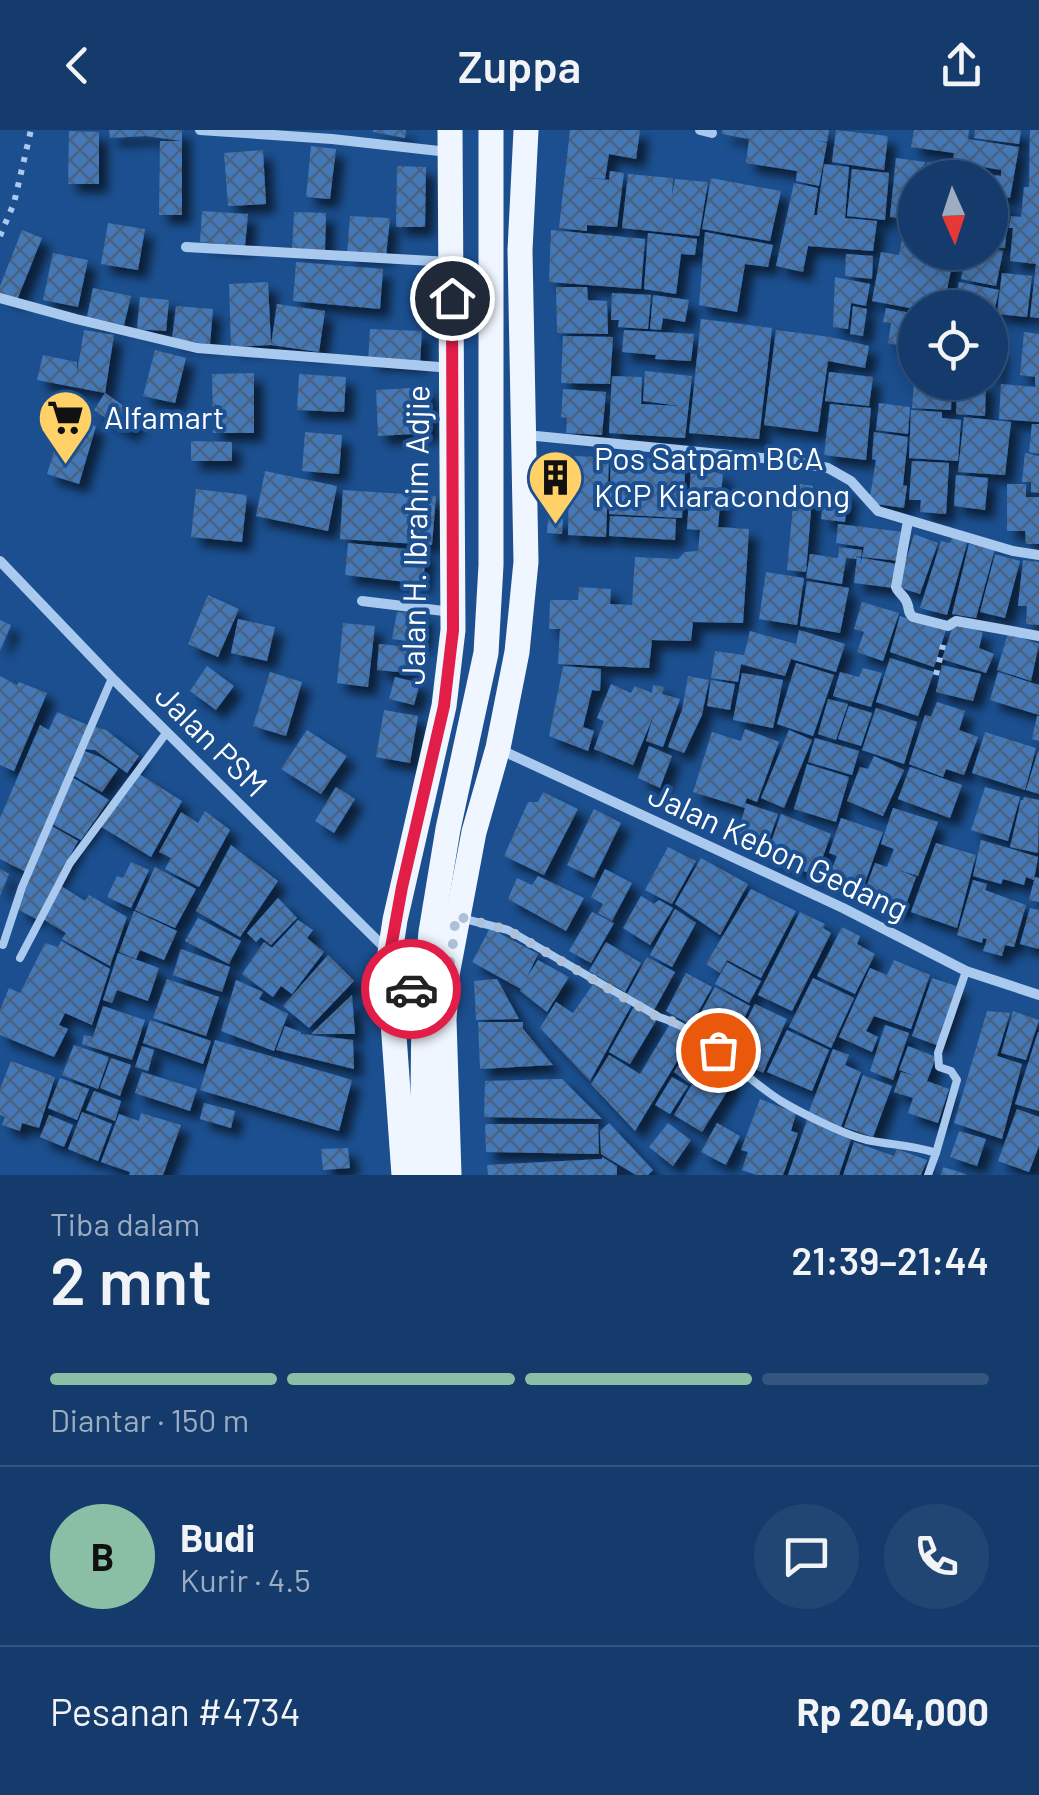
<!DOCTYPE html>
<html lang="id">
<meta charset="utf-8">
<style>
:root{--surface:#143b6b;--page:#214673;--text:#f1f3f6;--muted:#9dadc1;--line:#33557e;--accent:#8abfa5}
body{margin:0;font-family:Barlow,sans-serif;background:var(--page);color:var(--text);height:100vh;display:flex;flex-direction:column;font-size:38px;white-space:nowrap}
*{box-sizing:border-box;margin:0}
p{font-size:32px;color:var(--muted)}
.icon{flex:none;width:55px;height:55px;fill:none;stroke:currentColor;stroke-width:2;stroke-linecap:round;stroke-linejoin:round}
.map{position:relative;height:1045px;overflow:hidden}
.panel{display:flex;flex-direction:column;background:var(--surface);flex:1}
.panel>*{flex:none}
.needle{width:65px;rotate:177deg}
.controls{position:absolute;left:898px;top:30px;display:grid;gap:20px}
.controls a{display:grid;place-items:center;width:110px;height:110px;border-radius:50%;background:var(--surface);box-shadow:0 5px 25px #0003,0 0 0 2px var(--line);font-size:50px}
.pin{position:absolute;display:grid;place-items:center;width:85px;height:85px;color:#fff;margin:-42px;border:5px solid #fff;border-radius:50%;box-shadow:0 2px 10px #0007}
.courier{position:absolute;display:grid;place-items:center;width:100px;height:100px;margin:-50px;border:8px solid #e11d48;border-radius:50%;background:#fff;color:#222;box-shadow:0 2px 12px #0007}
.head em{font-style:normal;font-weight:600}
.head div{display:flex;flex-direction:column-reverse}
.head{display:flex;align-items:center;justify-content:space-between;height:170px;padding:0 50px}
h1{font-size:65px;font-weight:600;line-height:75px}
.bar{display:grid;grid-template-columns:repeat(4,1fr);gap:15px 10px;align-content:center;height:120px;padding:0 50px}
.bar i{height:12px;border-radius:8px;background:var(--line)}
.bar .active{background:var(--accent)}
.bar p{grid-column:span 4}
.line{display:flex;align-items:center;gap:25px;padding:0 50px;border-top:2px solid var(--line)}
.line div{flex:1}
.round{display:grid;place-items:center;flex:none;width:105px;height:105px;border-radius:52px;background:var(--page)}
header{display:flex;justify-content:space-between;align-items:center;height:130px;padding:0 50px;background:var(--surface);font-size:45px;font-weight:600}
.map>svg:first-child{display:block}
.building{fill:url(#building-cross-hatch);filter:url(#shadow)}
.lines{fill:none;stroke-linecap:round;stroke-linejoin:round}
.path{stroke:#a9c9ee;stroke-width:6;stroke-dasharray:5 8;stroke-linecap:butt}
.service{stroke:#a9c9ee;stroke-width:8}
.minor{stroke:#a9c9ee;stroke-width:10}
.primary{stroke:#f0f6ff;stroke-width:25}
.done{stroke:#afc1d8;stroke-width:10;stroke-dasharray:0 18}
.route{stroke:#e11d48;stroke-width:12}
.labels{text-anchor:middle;stroke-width:8;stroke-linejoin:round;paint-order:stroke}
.poi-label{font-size:32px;fill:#fff;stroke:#1b4f8f;text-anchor:start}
.street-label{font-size:32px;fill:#fff;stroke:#1b4f8f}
</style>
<header><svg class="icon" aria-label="back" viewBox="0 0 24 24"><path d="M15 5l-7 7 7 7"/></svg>Zuppa<svg class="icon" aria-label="share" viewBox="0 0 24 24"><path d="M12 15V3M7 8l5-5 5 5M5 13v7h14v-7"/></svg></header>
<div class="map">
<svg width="1039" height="1045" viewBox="0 0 1039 1045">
<defs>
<pattern id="building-cross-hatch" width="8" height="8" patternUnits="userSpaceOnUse" patternTransform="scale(2.5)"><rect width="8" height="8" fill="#4478b7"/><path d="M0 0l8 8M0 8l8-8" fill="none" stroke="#486282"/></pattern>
<filter id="shadow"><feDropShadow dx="9" dy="9" stdDeviation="5" flood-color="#0009"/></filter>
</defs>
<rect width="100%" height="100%" fill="#1b4f8f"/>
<g class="building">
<path d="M109,0H182V11L146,6L110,8Z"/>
<path d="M373,0H406L405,8L373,2Z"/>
<path d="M570,0H640L636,29L609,24L605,49L580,47L609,50L610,41L624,43L617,97L587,95V101L559,98Z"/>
<path d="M722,0H829L827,12L815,10L827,13L819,56L796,51L797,41L746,33L749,9L722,4Z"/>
<path d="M836,0L888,6L884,40L832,32Z"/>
<path d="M914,0H969L968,9L1019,17L1010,68L990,65L992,45L1001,46V40L965,34V31L953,30L954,23L911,17Z"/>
<path d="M975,0H1021L1019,14L974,8Z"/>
<path d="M1030,0H1039V188L1030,187L1036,134L1010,131L1013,98H1009L1011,86L1021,87L1024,57H1029Z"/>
<path d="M69,1L99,2V54H68Z"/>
<path d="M160,11H182V85H159Z"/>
<path d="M311,16L336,19L330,69L306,67Z"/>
<path d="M263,20L266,74L228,76L224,23Z"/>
<path d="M896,28L925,32L923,48H915V90L890,87Z"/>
<path d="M927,32L973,39L972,48H925Z"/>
<path d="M824,34L849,37L845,88L877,91L873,121L808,116L803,142L776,136L794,53L818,58L814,85H817Z"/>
<path d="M397,36L426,37L425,97H396Z"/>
<path d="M852,39L889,43L885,90L847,86Z"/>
<path d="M628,44L673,48L672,66L675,49L708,52L699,106L622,98Z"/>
<path d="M711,48L781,61L770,111L702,99Z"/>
<path d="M990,72L1009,75L1005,118L990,117Z"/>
<path d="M202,81L248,84L245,116L200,112Z"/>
<path d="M294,82L326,83L325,120L292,119Z"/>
<path d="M350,86L390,88L386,126L347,124Z"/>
<path d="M108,93L145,99L138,140L101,134Z"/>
<path d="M22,100L42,108L17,170L0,163V156Z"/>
<path d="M551,100L645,109L641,159L549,152Z"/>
<path d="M705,102L773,115L768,137L745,134L737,182L699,175Z"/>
<path d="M648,103L697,109L695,125L681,124L676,164L644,159Z"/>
<path d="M902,109L915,112V122H955L943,178L915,179L872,171L881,122L899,125Z"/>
<path d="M990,119L1003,121L996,156L961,149L964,134L970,135L973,122H990Z"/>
<path d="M53,123L88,130L78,177L43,170Z"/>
<path d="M846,124L873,126L872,149L845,146Z"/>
<path d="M296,132L383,139L380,179L293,171Z"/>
<path d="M1002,143L1032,146L1027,187L997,184Z"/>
<path d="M835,147L870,154L866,176L851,173L848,199L833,197Z"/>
<path d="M268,152L271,215L231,217L229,154Z"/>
<path d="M959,152L999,160L992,191L990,178H953Z"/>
<path d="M556,157H587L588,170L607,171L608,204L557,203Z"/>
<path d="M93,158L131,166L124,195L87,187Z"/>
<path d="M612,163L651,165L648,199L618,197L619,190H611Z"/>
<path d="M653,165L689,170L685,192L663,188L661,200L650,199Z"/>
<path d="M140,167L169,170L166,201L137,199Z"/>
<path d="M277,174L325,181L319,222L271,215Z"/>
<path d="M176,176L213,179L210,214L172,210Z"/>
<path d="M853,176L867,179L863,206L850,204Z"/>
<path d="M886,178L915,184V219L888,213L891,193L883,192Z"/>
<path d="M701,189L772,198L759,309L689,303Z"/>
<path d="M370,199L422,201L420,233L368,231Z"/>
<path d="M84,200L114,205L105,263L140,287L128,303L94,280L105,263L37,250L43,225L77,232V243Z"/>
<path d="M624,200L694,204L691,231L655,229L656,225L622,222Z"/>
<path d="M776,200L831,207L869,216L865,238L828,231L818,302L764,295Z"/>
<path d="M1024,202L1039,204V292L999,289L1001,254L1035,257V247L1020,245Z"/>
<path d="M563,206L613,207L610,254L561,253Z"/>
<path d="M990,216L999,217L996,249L990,248Z"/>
<path d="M155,220L186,228L175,273L143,266Z"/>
<path d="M645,241L692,246L685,308L609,303L612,246L642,247L641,274L680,276L643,271Z"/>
<path d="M829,242L873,247L869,276L825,271Z"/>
<path d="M254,243V303H213L212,244Z"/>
<path d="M299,244L346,247L344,282L297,280Z"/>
<path d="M914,252H952L951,280L912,278Z"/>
<path d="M957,252H986L985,286L956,284Z"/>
<path d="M428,257L431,303L378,306L376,260Z"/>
<path d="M563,259L606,262L602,305L566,303L567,288L561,287Z"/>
<path d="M879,273L910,277L908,304L876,300Z"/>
<path d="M830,274L871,278L866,330L824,325Z"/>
<path d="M911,280L942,282V288L961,290L958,331L909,328Z"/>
<path d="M65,286L96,296L79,354L47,344Z"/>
<path d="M964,287L1011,292L1005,345L958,342Z"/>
<path d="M1032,294H1039V324L1029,322Z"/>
<path d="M305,302L342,305L339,344L302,341Z"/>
<path d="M874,302L908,307L903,355L907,356L904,378L869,373L876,330L872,329Z"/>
<path d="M191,311L232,312V331H191Z"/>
<path d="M1025,323L1039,326V363L1031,362V352H1022Z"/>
<path d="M569,326L609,327L606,407L568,405Z"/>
<path d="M611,327L686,330L682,388L609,384Z"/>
<path d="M912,331L949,333L946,384L920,382L921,370H909Z"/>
<path d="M691,340L723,343L718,397L749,399L743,493L693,492L691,511L652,510L649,538L558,534L560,499H549L550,470H578L579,457L611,459L610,474L632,475L635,427L678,429L685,422L698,421L700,400L687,399Z"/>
<path d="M265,341L337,356L328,401L256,386Z"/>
<path d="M956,345L988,348L985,380L954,376Z"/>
<path d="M795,353L813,356L806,442L787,440Z"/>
<path d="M1007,354H1026V367H1039V414H1026L1025,401H1007Z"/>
<path d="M196,359L247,365L242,412L191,407Z"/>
<path d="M825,359L849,361L845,392L821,389Z"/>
<path d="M343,360L436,366L432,415L340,409Z"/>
<path d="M610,386L676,389L675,410L609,406Z"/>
<path d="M548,388L563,389L562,404L547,403Z"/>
<path d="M838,394L904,402L900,431L862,427L864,417L836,413Z"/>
<path d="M914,404L938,413L920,464L898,457Z"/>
<path d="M953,405L968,410L947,485L920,478L941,411L950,413Z"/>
<path d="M348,413L426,421L423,454L345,445Z"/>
<path d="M969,414L995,419L976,488L952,484Z"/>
<path d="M839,417L862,420L861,427L857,426L856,429L846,428L842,454L806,448L810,424L838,428Z"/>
<path d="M995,424L1020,431L1005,488L980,482Z"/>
<path d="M857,427L861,428L860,435L862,428L897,434L894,458L854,453Z"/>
<path d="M1023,430L1039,432V495L1026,494L1027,476H1018Z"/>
<path d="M766,442L804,448L797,495L759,489Z"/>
<path d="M807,451L849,458L840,503L800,496Z"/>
<path d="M208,465L239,479L218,527L188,514Z"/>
<path d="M862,472L899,483L883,531L857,522L864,502L854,499Z"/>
<path d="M397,482L424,484L422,513L392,509Z"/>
<path d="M900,486L946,500L934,537L890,522Z"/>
<path d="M238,489L275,497L267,531L231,523Z"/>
<path d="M0,490L11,495L0,521Z"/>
<path d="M343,493L375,496L368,557L337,553Z"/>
<path d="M954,493L983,502L979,518L994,524L986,543L942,529Z"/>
<path d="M799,500L845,514L836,542L791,529L785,546L741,534L738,552L711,548L715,521L744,525L750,501L796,514Z"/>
<path d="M1008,503L1039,514L1031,551L997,540Z"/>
<path d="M379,514L411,517L409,543L377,540Z"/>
<path d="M890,528L934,542L918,586L876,572Z"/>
<path d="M796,533L834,545L813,606L777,594Z"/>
<path d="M942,535L981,544L973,571L936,562Z"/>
<path d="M207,536L234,556L216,580L190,561Z"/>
<path d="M563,536L601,539L600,561L592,560L583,597L594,601L588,621L549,606Z"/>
<path d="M863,538L882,543L871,577L833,566L840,542L859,547Z"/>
<path d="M270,542L302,552L286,606L253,596Z"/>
<path d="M998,542L1039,555V585L990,570Z"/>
<path d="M742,543L783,550L773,598L733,590Z"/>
<path d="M0,546L17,555L19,552L47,563L14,641L0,635Z"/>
<path d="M688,546L709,550L702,585L684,623L668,617L682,580Z"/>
<path d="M395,547L420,553L414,575L389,569Z"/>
<path d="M711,550L735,554L730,580L707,576Z"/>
<path d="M611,554L631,563L635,556L652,563L653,555L664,557L662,564L680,569L663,617L646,611L653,587L633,635L594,619L604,591L597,588Z"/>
<path d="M828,569L848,574L836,610L818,604Z"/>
<path d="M937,572L965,581L959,600L978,607L964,645L946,639L943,647L909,634L925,585L931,587Z"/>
<path d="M849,576L872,583L861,616L838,609Z"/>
<path d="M876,578L917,592L904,634L862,620Z"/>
<path d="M384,580L418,586L410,633L376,627Z"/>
<path d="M57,582L88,595L26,742L0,729V688L40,595L49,600Z"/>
<path d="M1037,586H1039V611L1032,609Z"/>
<path d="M92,596L106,600L139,626L127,643L95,620L82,619Z"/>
<path d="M745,599L779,612L757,672L747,668L745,673L778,684L768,713L738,703L745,678L693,662L712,602L741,611Z"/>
<path d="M307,600L347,626L321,664L281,639Z"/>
<path d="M789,600L812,610L784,678L761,668Z"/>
<path d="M985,602L1036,618L1025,660L972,643Z"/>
<path d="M815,608L859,621L852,645L808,632Z"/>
<path d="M649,616L672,626L660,658L638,648Z"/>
<path d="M82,620L100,627L118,639L102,662L71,644Z"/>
<path d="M1038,621L1039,622V664L1026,660Z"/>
<path d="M874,626L904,640L883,686L847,671L860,637L868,639Z"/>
<path d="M807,634L849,647L836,692L794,679Z"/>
<path d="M910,637L962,655L950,688L898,669Z"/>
<path d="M139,644L182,671L151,727L100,696Z"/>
<path d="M72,647L109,670L81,710L50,693Z"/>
<path d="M336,657L355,669L334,703L315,691Z"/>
<path d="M985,657L1020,667L1008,711L971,700Z"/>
<path d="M543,662L578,679L544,745L504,726L528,672H538Z"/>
<path d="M1024,667L1039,670L1038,723L1010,717L1021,670H1023Z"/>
<path d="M893,678L938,692L918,746L899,740L916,747L903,783L862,768L875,733L887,737L894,719L881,714Z"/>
<path d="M594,679L621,693L594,748L567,735Z"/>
<path d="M205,681L230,700L199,757L165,739L171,728L159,722L181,682L198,693Z"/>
<path d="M781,684L831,704L816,746L766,726Z"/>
<path d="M841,688L883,702L862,761L828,749L837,726L829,723Z"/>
<path d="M50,695L78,711L36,789L17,779Z"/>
<path d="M981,710L1038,727L1034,750L1026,747L1024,755L1003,749L1001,754L973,746Z"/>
<path d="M936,713L976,725L957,798L911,782Z"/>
<path d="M231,715L278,751L240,807L196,781Z"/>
<path d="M668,717L696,731L672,774L645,760Z"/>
<path d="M701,728L748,754L720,805L675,774Z"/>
<path d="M131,732L149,740L131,778L107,767L117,746L123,748Z"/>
<path d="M155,737L196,759L175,798L135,780Z"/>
<path d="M0,739L9,744L0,766Z"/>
<path d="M605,739L632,753L612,791L598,783L603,774L591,767Z"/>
<path d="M538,746L584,768L566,801L508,769L517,748L532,755Z"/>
<path d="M1035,747L1039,748V772L1029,770Z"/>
<path d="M973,750L987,754L985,760L1026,775L1014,817L1005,815L1002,826L983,821L987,809L983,808L982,813L957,805Z"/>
<path d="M61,756L85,771L89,765L127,787L110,836L62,809L66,803L43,789Z"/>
<path d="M751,759L796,781L761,848L727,830L720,843L706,834Z"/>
<path d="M641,766L654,774L659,770L673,778L650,815L623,798Z"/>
<path d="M278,768L297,788L271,815L261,807L256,812L247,803Z"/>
<path d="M1030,778L1039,780V819L1020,814Z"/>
<path d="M675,779L696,793L672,837L650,825Z"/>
<path d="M134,781L177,801L164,830L140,820L136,829L119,822Z"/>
<path d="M592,782L614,793L591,833L569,821Z"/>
<path d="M800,782L825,794L823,798L831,803L792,881L758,865Z"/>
<path d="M198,788L241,811L229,834L185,811Z"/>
<path d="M298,790L313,800L307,808L324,822L292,864L281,856L273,867L242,844L264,812L272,818Z"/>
<path d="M842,797L860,806L857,814L875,824L855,864L817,846Z"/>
<path d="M490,798L538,824L527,847L538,830L569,847L547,882L520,861L521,859L472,832Z"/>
<path d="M61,811L110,839L92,895L65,883L59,895L68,899L54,927L0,905V880L9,858L20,863L45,813L58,817Z"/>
<path d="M606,812L641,833L625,862L589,841Z"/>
<path d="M181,819L230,837L222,862L173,845Z"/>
<path d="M118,823L159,838L148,871L117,860L112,873L103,870Z"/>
<path d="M328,825L354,851L309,898L283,876Z"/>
<path d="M647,827L675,842L653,882L626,866Z"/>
<path d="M894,830L930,845L911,899L874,886L866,901L878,907L872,922L839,907L870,838L887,845Z"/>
<path d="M727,832L761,851L749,873L715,854Z"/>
<path d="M686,843L712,857L691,895L666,881Z"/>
<path d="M813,848L854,868L831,918L789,897Z"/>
<path d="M932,848L960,857L939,916L912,906Z"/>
<path d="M167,849L219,867L206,906L153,888Z"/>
<path d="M497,849L519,889L476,890L474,851Z"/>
<path d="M236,850L263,862L259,869L288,884L274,921L221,901Z"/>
<path d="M594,853L631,876L590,951L540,898L556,872L573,883Z"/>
<path d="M715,857L750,876L734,908L717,899L711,908L692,898Z"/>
<path d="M352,865L355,904H311Z"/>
<path d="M755,874L787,889L763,943L729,926Z"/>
<path d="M635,875L657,889L630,934L609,922Z"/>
<path d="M103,876L145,890L132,930L82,914L84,905L93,907Z"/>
<path d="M987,881L1010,883L997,926L1022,934L1002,1009L954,993Z"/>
<path d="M1013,881L1039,890L1026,930L1001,923Z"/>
<path d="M150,890L211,911L203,934L143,913Z"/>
<path d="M478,892H523V899L553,935L480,939Z"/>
<path d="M670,894L691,908L635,1001L591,954L609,925L640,944Z"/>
<path d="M885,895L909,903L893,950L870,941Z"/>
<path d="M285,896L301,902V904L353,910L354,939L276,920Z"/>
<path d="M787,900L829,920L812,961L767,942Z"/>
<path d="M1038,902H1039V981L1015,974Z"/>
<path d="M695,909L711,919L690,954L674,942Z"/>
<path d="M215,910L352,950L339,1001L200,960Z"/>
<path d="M74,915L109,927L98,959L62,945Z"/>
<path d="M142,916L154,920L148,941L135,937Z"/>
<path d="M908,916L936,927L927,951L949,959L938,993L908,983L913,968L894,962L901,942L916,946L899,940Z"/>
<path d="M833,919L849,925L845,935L861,942L841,997L808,984Z"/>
<path d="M111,928L131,935L120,966L100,958Z"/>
<path d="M11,931L55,947L39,998L22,993L20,1001L2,995L5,987L0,985V959Z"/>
<path d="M705,932L733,952L702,1002L674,985Z"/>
<path d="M142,942L197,959L190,981L135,963Z"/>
<path d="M863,945L892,956L873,1007L844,997Z"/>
<path d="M672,947L688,956L670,984L655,975Z"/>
<path d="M60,948L89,959L77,990L48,978Z"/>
<path d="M562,949L602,989L484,987L485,951Z"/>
<path d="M94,961L121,971L115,991L86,980Z"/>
<path d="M760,969L796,983L791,1001L798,1003L783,1045H756L742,1040L748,1022L741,1020Z"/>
<path d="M204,973L235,981L231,998L200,989Z"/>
<path d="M1017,979L1039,987V1016L1029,1042L998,1031Z"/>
<path d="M82,982L112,994L98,1031L68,1019Z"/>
<path d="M141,983L181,995L163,1045H129L130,1042L101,1032L119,984L139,991Z"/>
<path d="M49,985L73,995L64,1017L40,1007Z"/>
<path d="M807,990L852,1006L839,1045H788Z"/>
<path d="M609,993L653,1040L648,1045H636L601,1024L600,1001Z"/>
<path d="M668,993L691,1010L673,1036L649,1017Z"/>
<path d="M717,993L740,1006L726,1035L701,1022Z"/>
<path d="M485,994H598L599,1024L486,1022Z"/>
<path d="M959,1001L986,1009L977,1036L950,1027Z"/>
<path d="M854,1012L894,1026L897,1019L927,1030L921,1045H843Z"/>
<path d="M348,1018L350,1038L323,1040L321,1019Z"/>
<path d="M602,1027L617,1036V1045H488L487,1035L602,1029Z"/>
<path d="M943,1037L966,1044V1045H941Z"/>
</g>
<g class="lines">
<g class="path">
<path d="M0,106L14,73L31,0"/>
<path d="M936,545L944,511"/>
</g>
<g class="service">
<path d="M461,788L508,800L659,887C707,902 739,945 781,971C801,983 845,1005 867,1010C890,1015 913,1015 936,1023"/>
<path d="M3,815L22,757L112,548"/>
<path d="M20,828L70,733L167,602"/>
<path d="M928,1045L936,1023L957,950L951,941L939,937L938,923L966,841"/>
</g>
<g class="minor">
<path d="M200,0L332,9L448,22"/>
<path d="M700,0L712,3"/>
<path d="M186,117L450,132"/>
<path d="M0,168L76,189L197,218L452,238"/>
<path d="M526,305L792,331L828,338L851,351L878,381L1013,421L1039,425"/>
<path d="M908,391L896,457C898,463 905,466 907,473C910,480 907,482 913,487L948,496L956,491L1039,506"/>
<path d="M0,431L112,548L386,819"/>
<path d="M362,471L452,482"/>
<path d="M499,619L843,778L966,841L1039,865"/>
</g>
<g class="primary">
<path d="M404,1045L390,850V823L395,790L444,576L453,500L450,0"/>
<path d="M426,1045L423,966L424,872L431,802L448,699L486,523L491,435V0"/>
<path d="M449,1045L444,890L447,845L474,702L498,618L517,522L526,432L520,120L526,0"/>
</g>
</g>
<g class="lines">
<path class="done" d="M411,859C456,867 451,817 456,786L508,800L659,888L675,892L718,920"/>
<path class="route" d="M411,859L395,850L390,839V823L402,757L444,576L453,500L452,168"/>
</g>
<defs>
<symbol id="supermarket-pin" viewBox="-11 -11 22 30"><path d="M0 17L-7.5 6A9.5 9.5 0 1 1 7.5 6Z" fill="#ffd166" stroke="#1b4f8f"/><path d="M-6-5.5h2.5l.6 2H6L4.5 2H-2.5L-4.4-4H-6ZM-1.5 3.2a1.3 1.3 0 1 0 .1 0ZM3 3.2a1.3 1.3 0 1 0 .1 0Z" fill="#111"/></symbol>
<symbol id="building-pin" viewBox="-11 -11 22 30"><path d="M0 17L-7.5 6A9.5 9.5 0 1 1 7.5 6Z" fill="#ffd166" stroke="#1b4f8f"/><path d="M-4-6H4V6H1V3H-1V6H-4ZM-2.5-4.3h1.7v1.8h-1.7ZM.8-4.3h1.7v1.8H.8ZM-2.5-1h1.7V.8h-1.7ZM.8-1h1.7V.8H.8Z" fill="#111"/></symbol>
</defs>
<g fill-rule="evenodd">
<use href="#supermarket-pin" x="34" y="256" width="63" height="86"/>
<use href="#building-pin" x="524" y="316" width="63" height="86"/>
</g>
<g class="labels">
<g class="poi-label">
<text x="104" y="299">Alfamart</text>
<text x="594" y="340">Pos Satpam BCA<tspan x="594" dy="37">KCP Kiaracondong</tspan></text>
</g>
<g class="street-label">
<text transform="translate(416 405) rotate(-89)" y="11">Jalan H. Ibrahim Adjie</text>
<text transform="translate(211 611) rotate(45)" y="11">Jalan PSM</text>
<text transform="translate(778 722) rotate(25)" y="11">Jalan Kebon Gedang</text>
</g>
</g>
</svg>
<div class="controls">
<a><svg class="needle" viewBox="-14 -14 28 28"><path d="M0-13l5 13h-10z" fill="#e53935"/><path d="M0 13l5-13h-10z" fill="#9dadc1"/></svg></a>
<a><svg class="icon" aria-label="locate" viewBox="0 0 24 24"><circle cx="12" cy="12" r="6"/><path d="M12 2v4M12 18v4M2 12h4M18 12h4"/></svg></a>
</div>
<div class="pin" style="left:718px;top:920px;background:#ea580c"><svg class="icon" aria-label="bag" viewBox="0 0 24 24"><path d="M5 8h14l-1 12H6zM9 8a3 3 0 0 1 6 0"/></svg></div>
<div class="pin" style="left:452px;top:168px;background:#1f2937"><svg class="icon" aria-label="home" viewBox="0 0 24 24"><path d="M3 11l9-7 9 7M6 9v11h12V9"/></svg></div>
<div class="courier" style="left:411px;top:859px"><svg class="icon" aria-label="car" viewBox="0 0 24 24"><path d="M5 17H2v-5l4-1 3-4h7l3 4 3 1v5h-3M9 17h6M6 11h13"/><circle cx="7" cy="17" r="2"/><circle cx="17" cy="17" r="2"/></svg></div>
</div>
<section class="panel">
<div class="head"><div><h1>2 mnt</h1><p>Tiba dalam</p></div><em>21:39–21:44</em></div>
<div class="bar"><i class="active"></i><i class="active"></i><i class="active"></i><i></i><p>Diantar · 150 m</p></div>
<div class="line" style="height:180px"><b class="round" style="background:var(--accent);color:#111">B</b><div><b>Budi</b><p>Kurir · 4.5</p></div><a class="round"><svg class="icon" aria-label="chat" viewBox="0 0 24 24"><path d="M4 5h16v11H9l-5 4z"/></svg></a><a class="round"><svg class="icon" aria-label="phone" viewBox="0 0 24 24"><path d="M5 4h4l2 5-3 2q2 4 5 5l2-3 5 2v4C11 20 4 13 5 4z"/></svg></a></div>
<div class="line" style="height:130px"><div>Pesanan #4734</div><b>Rp 204,000</b></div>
</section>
